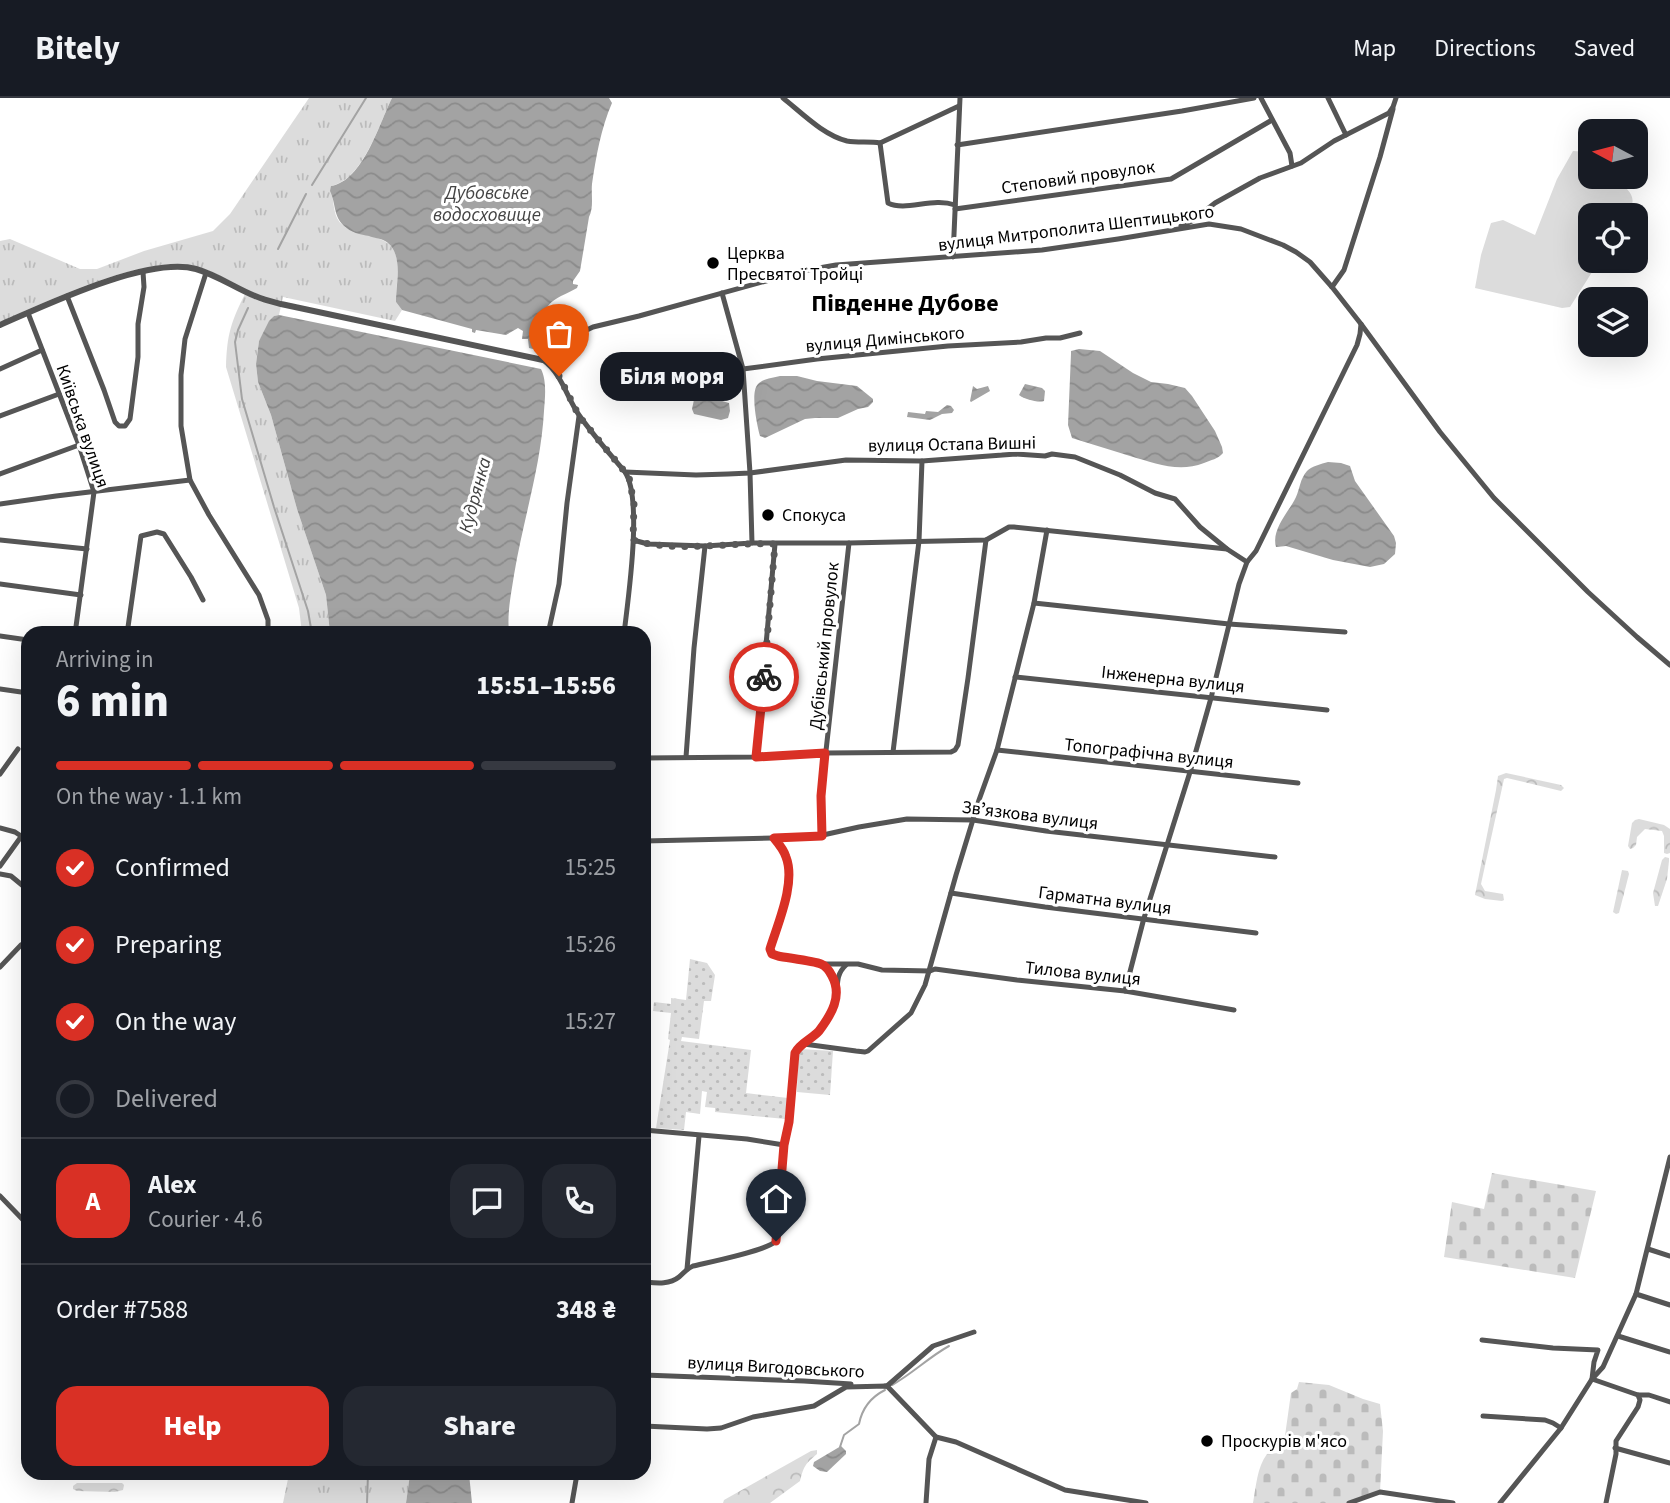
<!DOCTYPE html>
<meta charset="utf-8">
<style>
:root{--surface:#171b24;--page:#242831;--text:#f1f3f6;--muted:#9ea1a6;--line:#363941;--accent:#d93025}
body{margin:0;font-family:"Source Sans 3",sans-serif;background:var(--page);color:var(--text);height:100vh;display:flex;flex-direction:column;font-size:26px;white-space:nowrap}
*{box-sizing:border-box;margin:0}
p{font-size:23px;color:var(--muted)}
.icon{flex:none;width:38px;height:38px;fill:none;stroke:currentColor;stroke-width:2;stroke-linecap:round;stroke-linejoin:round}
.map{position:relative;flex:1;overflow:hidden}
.drawer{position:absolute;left:21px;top:528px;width:630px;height:854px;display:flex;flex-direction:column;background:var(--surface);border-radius:21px;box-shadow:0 7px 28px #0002}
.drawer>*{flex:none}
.needle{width:46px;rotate:277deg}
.controls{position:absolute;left:1578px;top:21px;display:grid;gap:14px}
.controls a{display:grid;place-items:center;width:70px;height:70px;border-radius:14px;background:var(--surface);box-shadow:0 7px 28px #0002;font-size:35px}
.pin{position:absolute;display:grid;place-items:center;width:60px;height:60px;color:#fff;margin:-72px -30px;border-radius:50% 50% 50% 0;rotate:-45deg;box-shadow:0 0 7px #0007}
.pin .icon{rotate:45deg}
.courier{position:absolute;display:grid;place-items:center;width:70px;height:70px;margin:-35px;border:5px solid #d93025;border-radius:50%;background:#fff;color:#222;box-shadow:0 2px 9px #0007}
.bubble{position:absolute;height:49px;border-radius:21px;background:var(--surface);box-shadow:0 7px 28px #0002;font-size:23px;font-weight:800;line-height:49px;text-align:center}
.head em{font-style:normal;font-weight:800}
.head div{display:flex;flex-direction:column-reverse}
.head{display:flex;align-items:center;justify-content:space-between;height:119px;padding:0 35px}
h1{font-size:46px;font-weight:800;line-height:52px}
.bar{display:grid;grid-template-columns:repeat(4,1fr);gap:10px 7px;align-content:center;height:84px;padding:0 35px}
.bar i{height:9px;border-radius:5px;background:var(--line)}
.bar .selected{background:var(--accent)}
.bar p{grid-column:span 4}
.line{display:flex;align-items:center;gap:18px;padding:0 35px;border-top:2px solid var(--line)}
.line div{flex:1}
.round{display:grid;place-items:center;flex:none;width:74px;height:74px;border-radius:21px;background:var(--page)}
ol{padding:0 35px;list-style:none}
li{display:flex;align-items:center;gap:21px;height:77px}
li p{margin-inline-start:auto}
li .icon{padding:7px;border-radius:50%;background:var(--accent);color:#fff;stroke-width:4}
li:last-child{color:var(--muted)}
li i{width:38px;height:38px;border:4px solid var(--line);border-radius:50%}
.cta{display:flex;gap:14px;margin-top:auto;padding:14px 35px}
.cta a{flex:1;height:80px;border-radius:21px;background:var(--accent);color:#fff;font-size:28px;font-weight:800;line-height:80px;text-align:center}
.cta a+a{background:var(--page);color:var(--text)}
header{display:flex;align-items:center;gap:42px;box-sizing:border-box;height:98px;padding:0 35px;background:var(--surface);border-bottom:2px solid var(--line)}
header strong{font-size:33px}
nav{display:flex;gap:38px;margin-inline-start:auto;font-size:24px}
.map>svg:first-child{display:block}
.grass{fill:url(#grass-tufts)}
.forest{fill:url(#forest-crowns)}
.wetland{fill:url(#wetland-marsh)}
.cemetery{fill:url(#cemetery-stones)}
.park{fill:#dcdcdc}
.garden{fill:url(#garden-dots)}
.water{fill:url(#water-waves)}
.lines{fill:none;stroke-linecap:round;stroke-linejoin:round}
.stream{stroke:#a3a3a3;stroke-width:2}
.minor{stroke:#555;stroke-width:5}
.tertiary{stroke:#555;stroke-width:6}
.done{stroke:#595959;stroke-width:7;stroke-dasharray:0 12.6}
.route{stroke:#d93025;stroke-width:9}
.poi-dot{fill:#000;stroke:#fff;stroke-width:2.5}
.labels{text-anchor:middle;stroke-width:6;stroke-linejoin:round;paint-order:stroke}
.street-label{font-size:18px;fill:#000;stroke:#fff}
.poi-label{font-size:18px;fill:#000;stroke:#fff;text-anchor:start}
.water-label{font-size:19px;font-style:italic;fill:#444;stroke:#fff}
.district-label{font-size:24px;font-weight:bold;fill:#000;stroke:#fff}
</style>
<header>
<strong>Bitely</strong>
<nav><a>Map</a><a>Directions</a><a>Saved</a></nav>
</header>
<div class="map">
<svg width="1670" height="1405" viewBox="0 0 1670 1405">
<defs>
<pattern id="grass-tufts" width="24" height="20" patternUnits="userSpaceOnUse" patternTransform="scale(1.75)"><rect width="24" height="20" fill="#dcdcdc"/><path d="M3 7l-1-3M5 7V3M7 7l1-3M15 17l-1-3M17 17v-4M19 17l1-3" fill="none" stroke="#bbb"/></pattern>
<pattern id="forest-crowns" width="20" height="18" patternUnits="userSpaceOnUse" patternTransform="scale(1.75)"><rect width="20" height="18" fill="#dcdcdc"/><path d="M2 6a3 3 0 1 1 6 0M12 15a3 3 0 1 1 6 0" fill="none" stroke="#bbb"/></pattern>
<pattern id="wetland-marsh" width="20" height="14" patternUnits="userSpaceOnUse" patternTransform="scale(1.75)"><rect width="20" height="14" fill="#dcdcdc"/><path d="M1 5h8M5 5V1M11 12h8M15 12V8" fill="none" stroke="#bbb"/></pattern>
<pattern id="cemetery-stones" width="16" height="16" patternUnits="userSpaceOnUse" patternTransform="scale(1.75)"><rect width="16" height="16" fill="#dcdcdc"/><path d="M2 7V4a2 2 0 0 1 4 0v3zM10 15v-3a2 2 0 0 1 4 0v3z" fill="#bbb"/></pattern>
<pattern id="garden-dots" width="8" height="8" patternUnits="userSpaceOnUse" patternTransform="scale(1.75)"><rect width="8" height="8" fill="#dcdcdc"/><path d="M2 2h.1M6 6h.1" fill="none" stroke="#bbb" stroke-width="1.8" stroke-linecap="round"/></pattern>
<pattern id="water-waves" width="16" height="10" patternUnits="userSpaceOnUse" patternTransform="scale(1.75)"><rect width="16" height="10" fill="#a3a3a3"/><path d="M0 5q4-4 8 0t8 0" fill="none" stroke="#8b8b8b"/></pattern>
</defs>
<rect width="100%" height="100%" fill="#fff"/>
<g class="grass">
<path d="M309,0H392C379,26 363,82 331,88C333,98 333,111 337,120C349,143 386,131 395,155C400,165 396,191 396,204L402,212L395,223L283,199L279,217L274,218L259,243L256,266L258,284L271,317L297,411L326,497L330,535H302L299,510L226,269C227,236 231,224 245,196L252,197C234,185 215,173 194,168C143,157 48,203 0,224V143L10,141L80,171H97L144,153L213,133L230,116Z"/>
<path d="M289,1376H410L406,1405H283Z"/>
</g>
<g class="forest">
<path d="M1506,675L1561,687L1564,690L1561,693L1507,680L1504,681L1481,786L1485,793L1503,796L1504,802L1502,803L1485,801L1475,797L1496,692L1498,678Z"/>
<path d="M1639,721L1664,727L1670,731V755L1667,756L1664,755V738L1662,733L1645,731L1637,739L1636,747L1633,750L1630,751L1628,748L1632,725L1635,722Z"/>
<path d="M1665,759L1669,760V763L1667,781L1658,808H1655L1653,795L1662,762Z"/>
<path d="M1622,772L1628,773L1629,776L1619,815L1616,816L1613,814Z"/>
<path d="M817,1352V1356C805,1366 804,1368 800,1383L770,1405H723L724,1402L811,1353Z"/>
<path d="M77,1385H122L124,1387L123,1392L115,1394L77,1393L73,1391V1388Z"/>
</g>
<path class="wetland" d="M607,273L633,276L636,279L634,291L628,303C613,302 596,289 607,273Z"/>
<g class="cemetery">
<path d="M1492,1075L1596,1093L1575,1180L1444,1159L1452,1104L1484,1111Z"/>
<path d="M1299,1284L1329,1287L1363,1301L1380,1306L1383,1333L1380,1394L1349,1405H1253C1256,1389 1257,1369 1267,1356L1279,1355L1283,1352L1291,1295L1297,1291Z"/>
</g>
<path class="park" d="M1573,53L1588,54L1591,56V79H1614C1628,93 1640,97 1627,117H1591V163H1599L1570,209L1562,210L1475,190L1481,157L1491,125L1503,122L1535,137L1557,81Z"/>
<g class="garden">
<path d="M690,861L707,865L715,877L711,903H704L699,941L682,939L681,943L751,952L746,995L788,1000L785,1021L715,1014V1010L705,1009L707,994L702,993L700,1016L686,1014L684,1032L656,1030L670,942L668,941L671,915L653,913L654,904L671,906V900L686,902Z"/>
<path d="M801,951L833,953L830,997L797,994L798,958Z"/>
</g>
<g class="water">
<path d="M392,0H609L612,5C601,30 596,59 592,86C591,97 594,109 589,119L580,173L573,183V186L578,187L577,190C572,193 567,195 561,198C541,208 541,222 540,243H536L533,251L529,250L528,241H522L523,233L518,230L506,237L476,232L475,235L472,234V231L402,212L396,204C396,185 404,154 385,143C380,140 374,140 369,138C361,137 350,134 344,128C333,118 336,105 330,93L331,88C363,83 379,26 392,0Z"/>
<path d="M279,217L541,271C547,283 545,300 544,313C541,369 523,422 514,477C511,497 507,515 509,535H330L326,497L297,411L271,317L258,284L256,266L259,243L269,223L274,218Z"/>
<path d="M1079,251L1100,253L1133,275L1151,284L1168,286L1185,290L1192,298L1215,333L1222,349L1223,355C1218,361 1211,362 1204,365C1178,375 1155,365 1130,358C1111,352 1091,346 1072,340L1068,327L1071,256V253Z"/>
<path d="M780,278H797L817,283L857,288L873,301V304L868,309L858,311L838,320H815L805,321L765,340L760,338C757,327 750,294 758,286C764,280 773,280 780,278Z"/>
<path d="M1025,286L1042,290L1045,293L1044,303C1038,305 1024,301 1019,297Z"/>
<path d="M973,288L977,291L988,288L990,293L971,304L970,303Z"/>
<path d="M698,296L729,305L730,313L728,320L721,322L694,316L692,311L695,297Z"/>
<path d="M947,307L951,308L954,312L952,315L942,316L930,322L907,319L908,314L925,316L926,313L938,314Z"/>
<path d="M1328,364L1341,365L1350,368L1355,383L1394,438L1396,445L1395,456L1384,466L1370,469L1333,462L1286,448L1276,449C1271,431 1289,414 1296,399C1300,390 1300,381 1307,373C1312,368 1321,366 1328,364Z"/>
<path d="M841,1348L846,1353V1356L827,1374L820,1373L813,1368L814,1364Z"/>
<path d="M410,1376H469L472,1405H406Z"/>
</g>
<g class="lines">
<g class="stream">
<path d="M312,87L366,0"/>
<path d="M278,151L306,96"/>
<path d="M248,210L238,232L235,244L242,301L274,409L308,513L312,536"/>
<path d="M892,1287C912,1276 929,1259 949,1248"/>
<path d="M840,1349L844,1337L859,1326C862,1311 871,1299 885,1292"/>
<path d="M367,1405L368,1376"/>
</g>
<g class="minor">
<path d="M783,0C802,15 823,37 847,43C858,45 870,43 880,45L959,8"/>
<path d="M1261,0L1290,55L1292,68"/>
<path d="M1328,0L1346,37"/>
<path d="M880,45L888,105C906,114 932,99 955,107"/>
<path d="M957,47L1182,13L1254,0"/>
<path d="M955,111L1171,81L1272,22"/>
<path d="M1181,128L1192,123L1215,105L1260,80L1301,65L1334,43L1389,15L1393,9L1396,0"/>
<path d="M953,159L960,0"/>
<path d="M206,175L185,241L181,277V328L190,382L209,417L259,497L268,522V536"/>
<path d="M1332,189L1344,172L1380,59L1393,11"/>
<path d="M722,195L743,271L750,375L752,445"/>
<path d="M67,198L104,292L115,324L119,328H125L130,321L138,259V226L144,189L143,174"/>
<path d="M28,215L79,347L94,394L75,536"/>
<path d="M0,271L42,252"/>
<path d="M693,274L743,271L817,261L948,248L1021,244L1046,240H1060L1080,235"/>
<path d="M0,318L59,296"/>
<path d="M625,374L696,377L728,376L750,375L846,362L922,363L1016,356L1045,358L1052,356L1075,359L1120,377L1155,395L1175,401L1200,429L1227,451L1247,464"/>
<path d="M0,376L79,347"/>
<path d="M0,406L56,398L190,382"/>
<path d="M0,442L87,451"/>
<path d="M633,442L648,446L705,448L752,445H849L986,442L1009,429H1014L1227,451"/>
<path d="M0,486L81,497"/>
<path d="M1034,505L1229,526L1345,534"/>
<path d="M127,536L141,438L157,434L164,436L191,479L203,502"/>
<path d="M548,536L559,486L567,405L579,318"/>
<path d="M624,536C628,501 643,401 625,374C610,356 593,337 579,317C566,298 562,276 543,262L566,242L593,229L639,218L802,173L836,167L1042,152L1118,141L1209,126L1241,131L1283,147L1296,154L1310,164L1332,189L1361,226L1440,334L1494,400L1588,494L1637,539L1670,567"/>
<path d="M0,538L28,542"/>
<path d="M1015,579L1327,612"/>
<path d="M0,591L28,595"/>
<path d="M997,652L1298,685"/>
<path d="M893,654L919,443L922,363"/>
<path d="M686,659L694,550L705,448"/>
<path d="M756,659L775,446"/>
<path d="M644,660L756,659L825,655L951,654L955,652L958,647L968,580L986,442"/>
<path d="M0,676L18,651"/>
<path d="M0,730L15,734L21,738"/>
<path d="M822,738L821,698L849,445"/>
<path d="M774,740C778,746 784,752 786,759C797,788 778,823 770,851L772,856L796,862L821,866H858L882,872L930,873L935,871L1017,882L1125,893L1234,912"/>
<path d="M644,743L814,739L859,729L907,721L973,722L1046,733L1275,759"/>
<path d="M0,768L28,729"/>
<path d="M0,776L11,778L28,792"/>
<path d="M951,795L1045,809L1256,835"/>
<path d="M822,867L828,872L836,887"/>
<path d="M0,869L21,847"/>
<path d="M1125,893L1144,820L1190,674L1211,600L1239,486L1247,464L1256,453L1357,247L1360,236L1361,226"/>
<path d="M804,946L856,953L865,954L868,953L911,915L925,887L956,777L979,702L997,652L1034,505L1047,432"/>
<path d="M644,1032L747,1041L784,1047"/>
<path d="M0,1098L28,1127"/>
<path d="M1648,1151L1670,1158"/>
<path d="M687,1171L699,1038"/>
<path d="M644,1184C656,1185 669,1187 679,1179C684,1175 686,1171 693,1168C710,1164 766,1153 776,1143L784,1047L789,1024L795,955C799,947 805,946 811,940C820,932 829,919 834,909C841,893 832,880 846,867"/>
<path d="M1636,1196L1670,1207"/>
<path d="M1618,1238L1670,1254"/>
<path d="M1482,1242L1553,1250L1598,1252L1594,1264L1592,1281L1638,1297H1649L1670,1304"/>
<path d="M644,1277L804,1283L851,1286"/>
<path d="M885,1288H887L933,1248L974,1234"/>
<path d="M1483,1318L1545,1322L1553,1325L1561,1330"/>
<path d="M644,1328L707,1331L721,1330L753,1319L814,1308L846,1289L887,1288L936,1339L956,1344L1065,1392L1146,1405"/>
<path d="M1615,1350L1670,1365"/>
<path d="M572,1405L577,1376"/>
<path d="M926,1405L929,1361L936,1339"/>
<path d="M1349,1405L1380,1394L1453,1405"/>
<path d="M1500,1405L1561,1330L1592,1281L1603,1269L1636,1196L1670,1059"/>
<path d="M1606,1405L1616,1356V1343L1638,1309L1640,1302L1638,1297"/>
</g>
<path class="tertiary" d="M0,227C46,207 148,158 196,171C217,177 235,190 255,198C264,202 273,204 281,206L543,262"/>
</g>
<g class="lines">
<path class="done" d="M559,278L579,318L629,379L634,406L633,442C676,455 730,444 775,446L764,579"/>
<path class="route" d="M764,579L756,659L825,655L821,698L822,738L774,740C779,746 784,752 786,759C796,785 778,825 770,851L772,856L778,858C788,860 814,863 821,866C826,868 830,874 832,878C843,898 831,917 819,933C812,941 800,945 795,955L789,1024L784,1047L776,1143"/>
</g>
<g class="poi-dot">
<circle cx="713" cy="165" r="7"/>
<circle cx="768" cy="417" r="7"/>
<circle cx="1207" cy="1343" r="7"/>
</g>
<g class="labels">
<g class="street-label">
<text transform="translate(1078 79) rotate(-8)" y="6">Степовий провулок</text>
<text transform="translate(1076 130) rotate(-7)" y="6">вулиця Митрополита Шептицького</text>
<text transform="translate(885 241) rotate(-5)" y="6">вулиця Димінського</text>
<text transform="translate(83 328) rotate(71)" y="6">Київська вулиця</text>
<text transform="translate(952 346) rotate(-1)" y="6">вулиця Остапа Вишні</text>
<text transform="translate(824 548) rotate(-84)" y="6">Дубівський провулок</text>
<text transform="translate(1173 581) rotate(6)" y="6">Інженерна вулиця</text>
<text transform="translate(1149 655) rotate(6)" y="6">Топографічна вулиця</text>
<text transform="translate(1030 717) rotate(7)" y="6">Звʼязкова вулиця</text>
<text transform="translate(1105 802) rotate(7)" y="6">Гарматна вулиця</text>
<text transform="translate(1083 875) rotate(6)" y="6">Тилова вулиця</text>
<text transform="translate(776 1269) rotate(3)" y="6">вулиця Вигодовського</text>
</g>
<g class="poi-label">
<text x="727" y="161">Церква<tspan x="727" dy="21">Пресвятої Тройці</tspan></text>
<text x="782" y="423">Спокуса</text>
<text x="1221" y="1349">Проскурів м'ясо</text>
</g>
<g class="water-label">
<text x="487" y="101">Дубовське<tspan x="487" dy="22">водосховище</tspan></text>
<text transform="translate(474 397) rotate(-75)" y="7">Кудрянка</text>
</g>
<g class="district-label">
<text x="905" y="213">Південне Дубове</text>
</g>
</g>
</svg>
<div class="controls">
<a><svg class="needle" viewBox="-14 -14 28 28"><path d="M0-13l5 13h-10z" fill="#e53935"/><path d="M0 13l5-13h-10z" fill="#9ea1a6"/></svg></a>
<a><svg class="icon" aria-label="locate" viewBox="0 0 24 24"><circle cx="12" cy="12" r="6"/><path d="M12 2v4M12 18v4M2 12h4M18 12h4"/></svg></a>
<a><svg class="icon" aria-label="layers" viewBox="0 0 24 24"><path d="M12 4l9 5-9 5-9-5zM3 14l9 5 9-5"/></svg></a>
</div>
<div class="pin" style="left:559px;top:278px;background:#ea580c"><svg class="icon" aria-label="bag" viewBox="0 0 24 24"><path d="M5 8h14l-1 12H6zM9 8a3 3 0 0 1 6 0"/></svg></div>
<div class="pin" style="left:776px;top:1143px;background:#1f2937"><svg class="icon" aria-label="home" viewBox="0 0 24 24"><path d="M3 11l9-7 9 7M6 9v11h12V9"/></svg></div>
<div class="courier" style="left:764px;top:579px"><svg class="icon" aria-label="bike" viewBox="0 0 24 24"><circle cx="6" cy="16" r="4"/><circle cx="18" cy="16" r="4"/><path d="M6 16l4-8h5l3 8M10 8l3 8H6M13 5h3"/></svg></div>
<div class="bubble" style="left:600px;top:254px;width:144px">Біля моря</div>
<section class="drawer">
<div class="head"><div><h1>6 min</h1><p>Arriving in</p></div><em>15:51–15:56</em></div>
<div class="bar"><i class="selected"></i><i class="selected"></i><i class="selected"></i><i></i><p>On the way · 1.1 km</p></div>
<ol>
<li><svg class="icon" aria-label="check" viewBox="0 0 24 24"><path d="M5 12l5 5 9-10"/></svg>Confirmed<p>15:25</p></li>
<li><svg class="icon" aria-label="check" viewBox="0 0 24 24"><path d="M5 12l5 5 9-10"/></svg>Preparing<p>15:26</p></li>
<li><svg class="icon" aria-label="check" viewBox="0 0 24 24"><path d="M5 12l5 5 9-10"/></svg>On the way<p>15:27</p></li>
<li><i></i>Delivered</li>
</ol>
<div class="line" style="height:126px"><b class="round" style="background:var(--accent);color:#fff">A</b><div><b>Alex</b><p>Courier · 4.6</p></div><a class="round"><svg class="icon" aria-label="chat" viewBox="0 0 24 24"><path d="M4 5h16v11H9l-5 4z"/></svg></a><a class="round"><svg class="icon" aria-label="phone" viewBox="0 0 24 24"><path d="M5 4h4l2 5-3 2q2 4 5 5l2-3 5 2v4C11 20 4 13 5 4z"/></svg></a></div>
<div class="line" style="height:91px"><div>Order #7588</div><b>348 ₴</b></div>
<div class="cta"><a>Help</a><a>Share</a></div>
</section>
</div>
